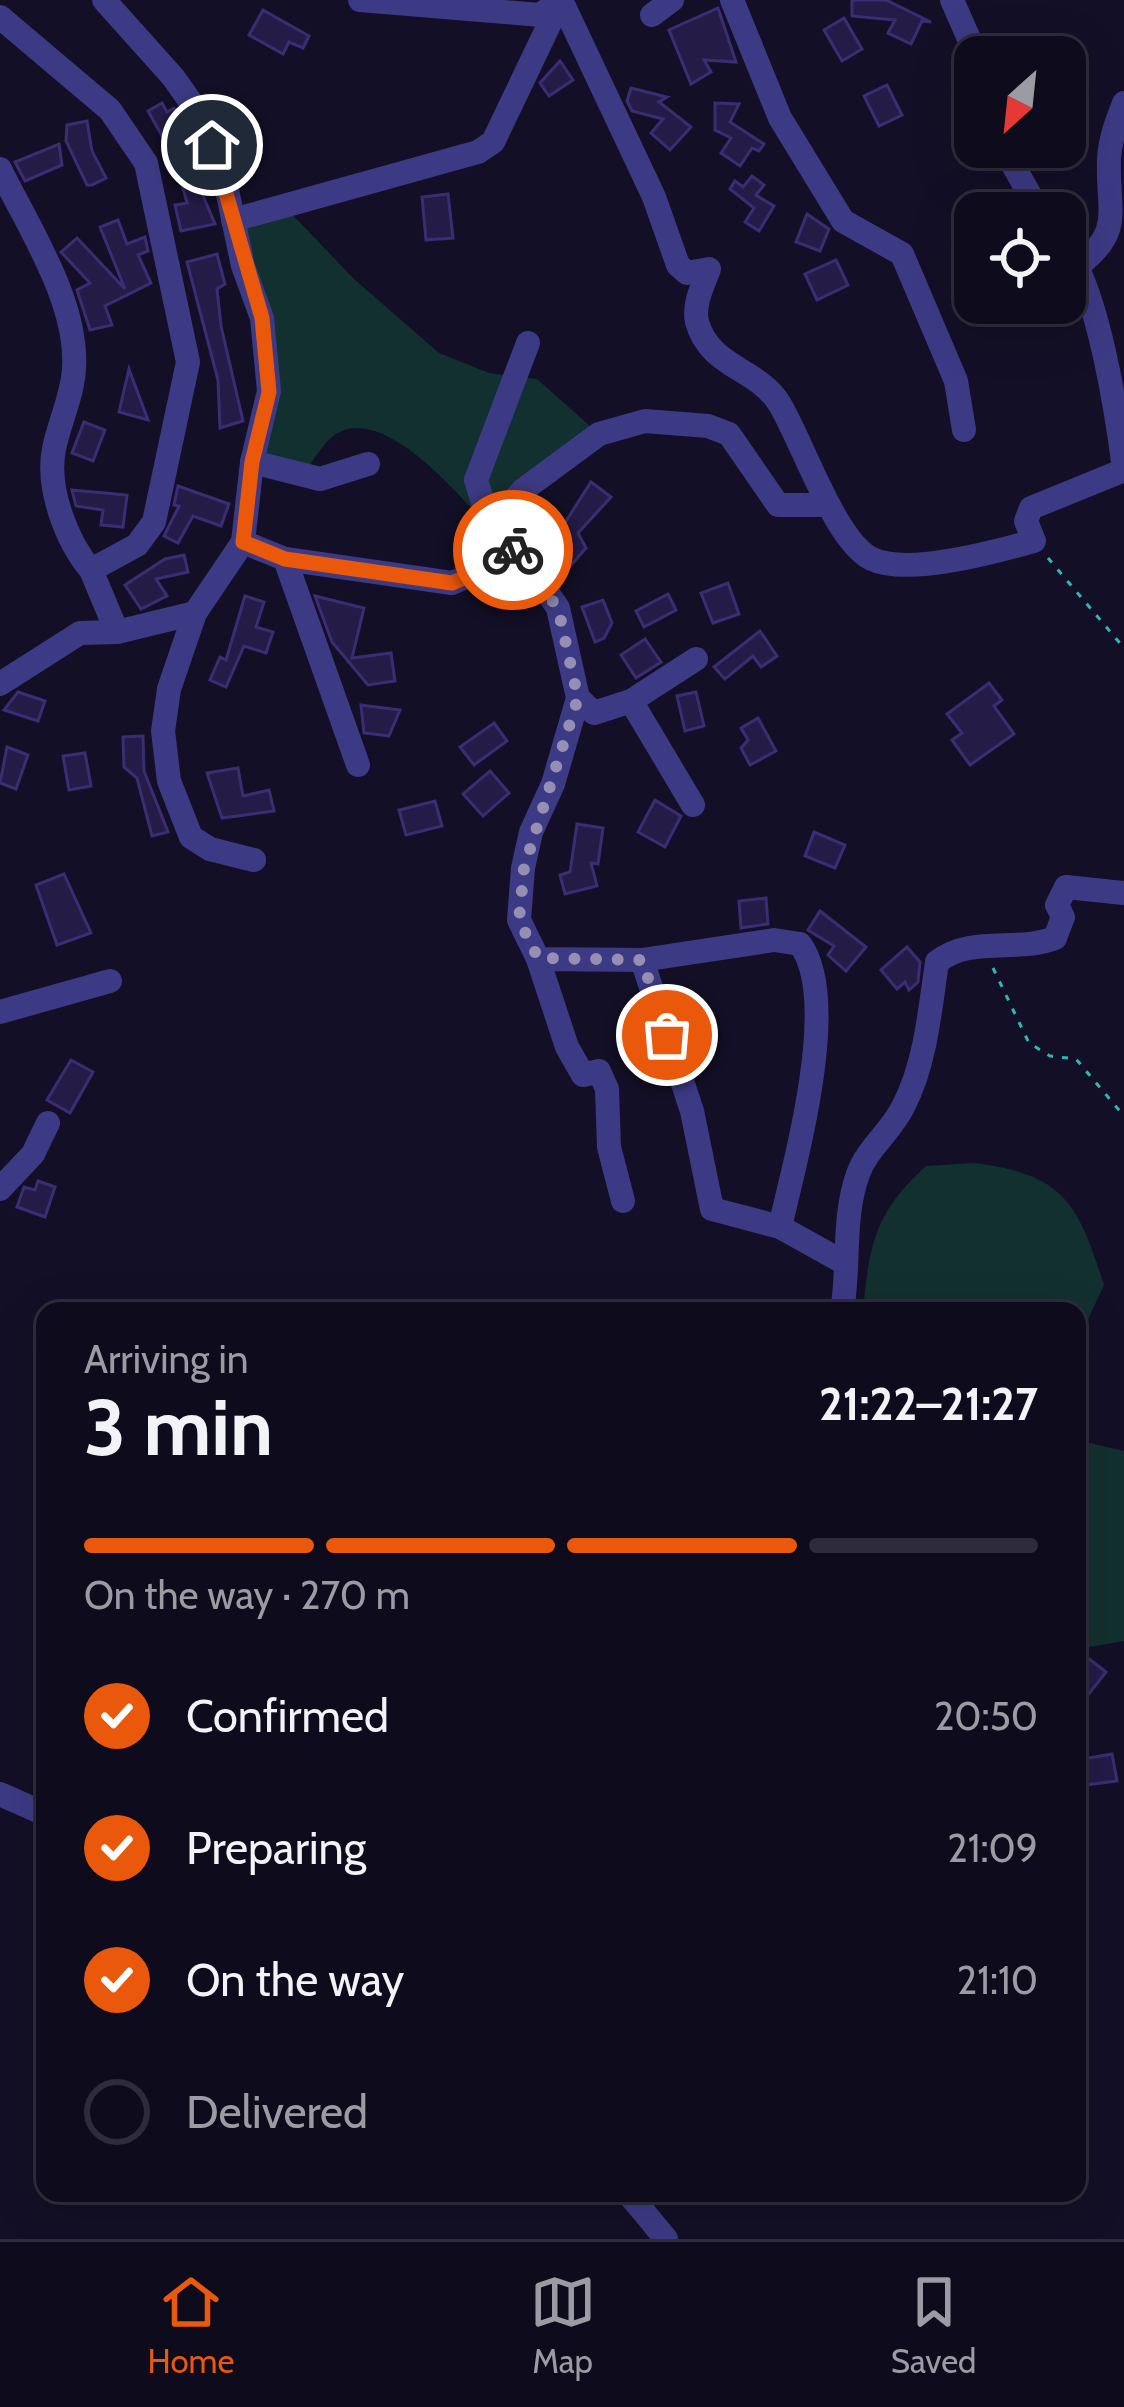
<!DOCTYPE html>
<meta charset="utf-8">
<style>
:root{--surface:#0e0b1c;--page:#171425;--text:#f1f3f6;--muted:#9b9ba3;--line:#2e2b3b;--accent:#ea580c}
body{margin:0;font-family:Cabin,sans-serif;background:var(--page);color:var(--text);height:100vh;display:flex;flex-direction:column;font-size:45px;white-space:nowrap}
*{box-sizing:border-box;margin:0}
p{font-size:39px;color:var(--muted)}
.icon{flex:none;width:66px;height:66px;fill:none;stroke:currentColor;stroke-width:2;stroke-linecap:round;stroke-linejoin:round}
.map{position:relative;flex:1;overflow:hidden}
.drawer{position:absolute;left:36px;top:1302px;width:1050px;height:900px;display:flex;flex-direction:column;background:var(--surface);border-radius:24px;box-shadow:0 12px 48px #0002,0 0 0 3px var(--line)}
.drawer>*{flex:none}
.needle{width:78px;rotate:207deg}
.fabs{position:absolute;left:954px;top:36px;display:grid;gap:24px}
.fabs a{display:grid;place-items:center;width:132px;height:132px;border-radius:24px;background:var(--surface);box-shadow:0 12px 48px #0002,0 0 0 3px var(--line);font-size:60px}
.pin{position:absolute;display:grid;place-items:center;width:102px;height:102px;color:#fff;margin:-51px;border:6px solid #fff;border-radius:50%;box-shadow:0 3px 12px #0007}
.courier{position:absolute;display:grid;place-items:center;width:120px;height:120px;margin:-60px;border:9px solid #ea580c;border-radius:50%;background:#fff;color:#222;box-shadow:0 3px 15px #0007}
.overview em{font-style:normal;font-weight:700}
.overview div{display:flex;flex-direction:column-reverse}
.overview{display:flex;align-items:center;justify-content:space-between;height:204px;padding:0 48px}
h1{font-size:78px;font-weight:700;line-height:90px}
.bar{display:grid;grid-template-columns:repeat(4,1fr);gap:18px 12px;align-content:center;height:144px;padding:0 48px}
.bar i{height:15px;border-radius:9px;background:var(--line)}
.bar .current{background:var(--accent)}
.bar p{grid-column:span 4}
ol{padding:0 48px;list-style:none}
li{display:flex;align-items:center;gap:36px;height:132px}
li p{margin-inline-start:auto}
li .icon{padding:12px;border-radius:50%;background:var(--accent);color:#fff;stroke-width:4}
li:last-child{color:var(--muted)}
li i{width:66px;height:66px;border:6px solid var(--line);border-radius:50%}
.dock{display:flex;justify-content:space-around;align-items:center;height:168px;border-top:3px solid var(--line);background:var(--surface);font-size:33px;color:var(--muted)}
.dock a{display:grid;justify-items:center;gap:6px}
.dock .current{color:var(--accent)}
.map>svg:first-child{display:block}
.green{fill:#12302f}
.building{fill:#241b47;stroke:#3b2d73;stroke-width:3}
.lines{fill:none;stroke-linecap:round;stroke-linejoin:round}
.path{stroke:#2fb8b0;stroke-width:3;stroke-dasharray:6 9;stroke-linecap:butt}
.minor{stroke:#3d3a85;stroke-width:24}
.done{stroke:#948fb3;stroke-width:12;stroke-dasharray:0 21.6}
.route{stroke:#ea580c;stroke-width:15}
</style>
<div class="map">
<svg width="1124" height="2239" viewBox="0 0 1124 2239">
<rect width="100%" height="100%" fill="#130f26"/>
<g class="green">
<path d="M287,209L354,279L439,353L489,373L537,379L599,434L492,532C465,501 380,397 332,437C323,444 316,457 308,467L252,462L269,391L233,220Z"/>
<path d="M974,1163C1064,1174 1078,1203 1104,1285L1077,1343V1311H863C869,1245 875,1212 926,1166Z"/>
<path d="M1077,1440L1124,1451V1641L1077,1649Z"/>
</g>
<g class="building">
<path d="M852,0H886L931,22L922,21L911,44L888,33L895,20L852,16Z"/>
<path d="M718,8L736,62L704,60L711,72L691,84L669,30Z"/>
<path d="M263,10L309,36L303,48L289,42L283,54L249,35Z"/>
<path d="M844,18L862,49L842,61L824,30Z"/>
<path d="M560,61L573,80L549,96L540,83Z"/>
<path d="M887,85L902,115L879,126L864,96Z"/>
<path d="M631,88L667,97L659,102L691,127L670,150L651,133L663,119L632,111L627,101Z"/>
<path d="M162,103L167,112L174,108L186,129L165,141L148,111Z"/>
<path d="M715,103L739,104L730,122L764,144L759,151L752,148L740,166L721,153L731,138L715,130Z"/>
<path d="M87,121L92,151L106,178L92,185H87L66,141L67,125Z"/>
<path d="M59,144L62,165L25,181L15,162Z"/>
<path d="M752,176L764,185L756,195L774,206L759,231L745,222L754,208L730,189L735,181L743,187Z"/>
<path d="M195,177L215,224L181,231L175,205L187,203L181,181Z"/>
<path d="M448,194L453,238L426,240L422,197Z"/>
<path d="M807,214L829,229L820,251L796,242Z"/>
<path d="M118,220L127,244L145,237L148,251L138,255L151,283L105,306L112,325L90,330L77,290L90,283L61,252L77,238L125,289L100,227Z"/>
<path d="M217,254L225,284L217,289L221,326L243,421L220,428L218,380L187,262Z"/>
<path d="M836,260L848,285L817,300L805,274Z"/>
<path d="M129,369L130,372L148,420L119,412Z"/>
<path d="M84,422L105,430L93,461L72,453Z"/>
<path d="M591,482L611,497L578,533L586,548L561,577L543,557Z"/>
<path d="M178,486L229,504L221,526L193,516L178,543L164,536L179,506L174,505Z"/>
<path d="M72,490L127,495L123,527L101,525L103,510L76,506Z"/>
<path d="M184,555L188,572L156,579L167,596L141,609L125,585L165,559Z"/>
<path d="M728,583L739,614L713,623L701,593Z"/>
<path d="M668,594L676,610L644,627L636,611Z"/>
<path d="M245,596L264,602L256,627L273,632L266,653L244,646L226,687L210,680L220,657L226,660Z"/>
<path d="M315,596L364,608L352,658L391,653L395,681L368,685L332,642Z"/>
<path d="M603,600L612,623L604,638L595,642L582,607Z"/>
<path d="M760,631L777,656L761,667L753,656L725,679L714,667Z"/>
<path d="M645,639L661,662L636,678L621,655Z"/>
<path d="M989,683L1002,700L994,706L1014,734L970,765L952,740L962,733L947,714Z"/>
<path d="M18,692L45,701L38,721L4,710Z"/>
<path d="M696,692L704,726L685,731L677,696Z"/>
<path d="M361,705L400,710L389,736L364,733Z"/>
<path d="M758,718L776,751L750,765L741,748L748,740L741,728Z"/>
<path d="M494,723L507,741L474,765L460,747Z"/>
<path d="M143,736L144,771L168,832L152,836L137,778L124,767L123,737Z"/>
<path d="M7,747L28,755L16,789L0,783Z"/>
<path d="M85,753L91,786L69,790L63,756Z"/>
<path d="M238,768L243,796L269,790L274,811L222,818L207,773Z"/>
<path d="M490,771L509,793L483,816L463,794Z"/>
<path d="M655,800L681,816L665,847L638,832Z"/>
<path d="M435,801L442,826L406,835L399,810Z"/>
<path d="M577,824L603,828L598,864L591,863L597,886L565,894L560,875L570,872Z"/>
<path d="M814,832L845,845L835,868L805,856Z"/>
<path d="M64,874L91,933L57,945L36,885Z"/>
<path d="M766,898L768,924L741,928L739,901Z"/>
<path d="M820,911L866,947L846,971L828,955L834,946L808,930Z"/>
<path d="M907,947L920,962L918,982L909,990L905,982L897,989L881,970Z"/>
<path d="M71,1060L93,1072L70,1113L47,1100Z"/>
<path d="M38,1181L55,1187L45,1217L17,1207L24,1187L35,1190Z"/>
<path d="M1084,1655L1106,1672L1077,1709V1664Z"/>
<path d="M1112,1754L1117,1781L1085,1785L1077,1760Z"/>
</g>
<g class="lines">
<g class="path">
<path d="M1048,558L1124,648"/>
<path d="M993,968L1029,1043L1050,1056L1076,1059L1124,1116"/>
</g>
<g class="minor">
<path d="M104,0L173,77L202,118L223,171L243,266L262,318L269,391L252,462L243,542L195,613L169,689L163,731L169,781L191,837L210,849L254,860"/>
<path d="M360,0L540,15L561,0L654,197L678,265L687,273L709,269C703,285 693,304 697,322C710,368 757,368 779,403C802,440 835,542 872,559C908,576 995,552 1034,541L1026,521L1031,508L1124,470"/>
<path d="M732,0L780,118L843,221L902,254L956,381L964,430"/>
<path d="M952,0L977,57"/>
<path d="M652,15L672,0"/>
<path d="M0,17L110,110L146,163L188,362L154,522L137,545L91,570C67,542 46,488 54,449C59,423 73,395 74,368C78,301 28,227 0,169"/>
<path d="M1003,147L1040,213"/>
<path d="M233,220L478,152L493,142L560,2"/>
<path d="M1065,247C1098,289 1117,414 1124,469"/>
<path d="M1079,265C1124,230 1107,212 1109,159C1110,139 1117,121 1124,103"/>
<path d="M528,343L476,480L492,532L525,560L558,608L578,698L553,784L531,832L523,868L519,920L538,959L642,960L774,940L800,944C841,1000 795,1161 780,1227"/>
<path d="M252,462L320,479L368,464"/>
<path d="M243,542L285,559L452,583L473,574L500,516L523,490L599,434L645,421L708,426L729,434L778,505H825"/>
<path d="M285,559L358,765"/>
<path d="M91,570L117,632"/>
<path d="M0,684L80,633L117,632L195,613"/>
<path d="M578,698L594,713L631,701L696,659"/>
<path d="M631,701L693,805"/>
<path d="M538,959L567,1047L583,1075L599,1071L607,1089L609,1147L623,1201"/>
<path d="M642,960L692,1111L712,1209L780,1227L843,1262"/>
<path d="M0,1012L110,981"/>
<path d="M0,1189L33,1154L48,1123"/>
<path d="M842,1311C850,1265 842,1219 858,1174C867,1148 892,1131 904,1105C926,1062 930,1009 937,962C971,935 1017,953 1055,938L1063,917L1057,905L1066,887L1124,893"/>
<path d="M0,1794L45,1814"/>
<path d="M628,2193L666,2239"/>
</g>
</g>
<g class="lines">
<path class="done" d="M513,550L558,608L578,698L524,868L519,920L538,958L642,960L667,1035"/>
<path class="route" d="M212,145L262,318L269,392L252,462L243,542L285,559L452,583L473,574L492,532L513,550"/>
</g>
</svg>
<div class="fabs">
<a><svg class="needle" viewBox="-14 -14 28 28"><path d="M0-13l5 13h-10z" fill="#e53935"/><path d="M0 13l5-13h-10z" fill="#9b9ba3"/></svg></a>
<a><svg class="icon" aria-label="locate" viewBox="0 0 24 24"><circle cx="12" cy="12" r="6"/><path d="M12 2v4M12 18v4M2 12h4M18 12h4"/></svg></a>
</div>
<div class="pin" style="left:667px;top:1035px;background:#ea580c"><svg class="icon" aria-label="bag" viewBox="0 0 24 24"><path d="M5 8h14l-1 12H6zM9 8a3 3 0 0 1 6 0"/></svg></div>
<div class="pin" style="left:212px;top:145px;background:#1f2937"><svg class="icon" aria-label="home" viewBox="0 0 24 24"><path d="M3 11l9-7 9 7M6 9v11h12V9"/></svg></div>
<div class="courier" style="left:513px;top:550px"><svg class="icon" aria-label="bike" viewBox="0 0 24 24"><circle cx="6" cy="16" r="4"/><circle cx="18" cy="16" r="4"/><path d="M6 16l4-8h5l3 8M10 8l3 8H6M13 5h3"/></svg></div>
<section class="drawer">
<div class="overview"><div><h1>3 min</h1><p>Arriving in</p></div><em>21:22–21:27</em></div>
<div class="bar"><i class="current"></i><i class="current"></i><i class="current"></i><i></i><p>On the way · 270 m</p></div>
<ol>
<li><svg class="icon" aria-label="check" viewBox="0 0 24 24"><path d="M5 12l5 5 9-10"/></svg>Confirmed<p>20:50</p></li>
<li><svg class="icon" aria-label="check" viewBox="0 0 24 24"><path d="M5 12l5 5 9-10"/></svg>Preparing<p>21:09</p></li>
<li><svg class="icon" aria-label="check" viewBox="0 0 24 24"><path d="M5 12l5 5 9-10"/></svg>On the way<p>21:10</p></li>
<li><i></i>Delivered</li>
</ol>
</section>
</div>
<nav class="dock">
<a class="current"><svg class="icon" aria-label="home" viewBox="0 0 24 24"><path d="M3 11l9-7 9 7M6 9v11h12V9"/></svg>Home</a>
<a><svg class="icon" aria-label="map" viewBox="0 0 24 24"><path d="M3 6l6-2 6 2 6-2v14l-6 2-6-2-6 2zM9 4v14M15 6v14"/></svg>Map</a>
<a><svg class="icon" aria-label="saved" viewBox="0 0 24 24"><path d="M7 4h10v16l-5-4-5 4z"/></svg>Saved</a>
</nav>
